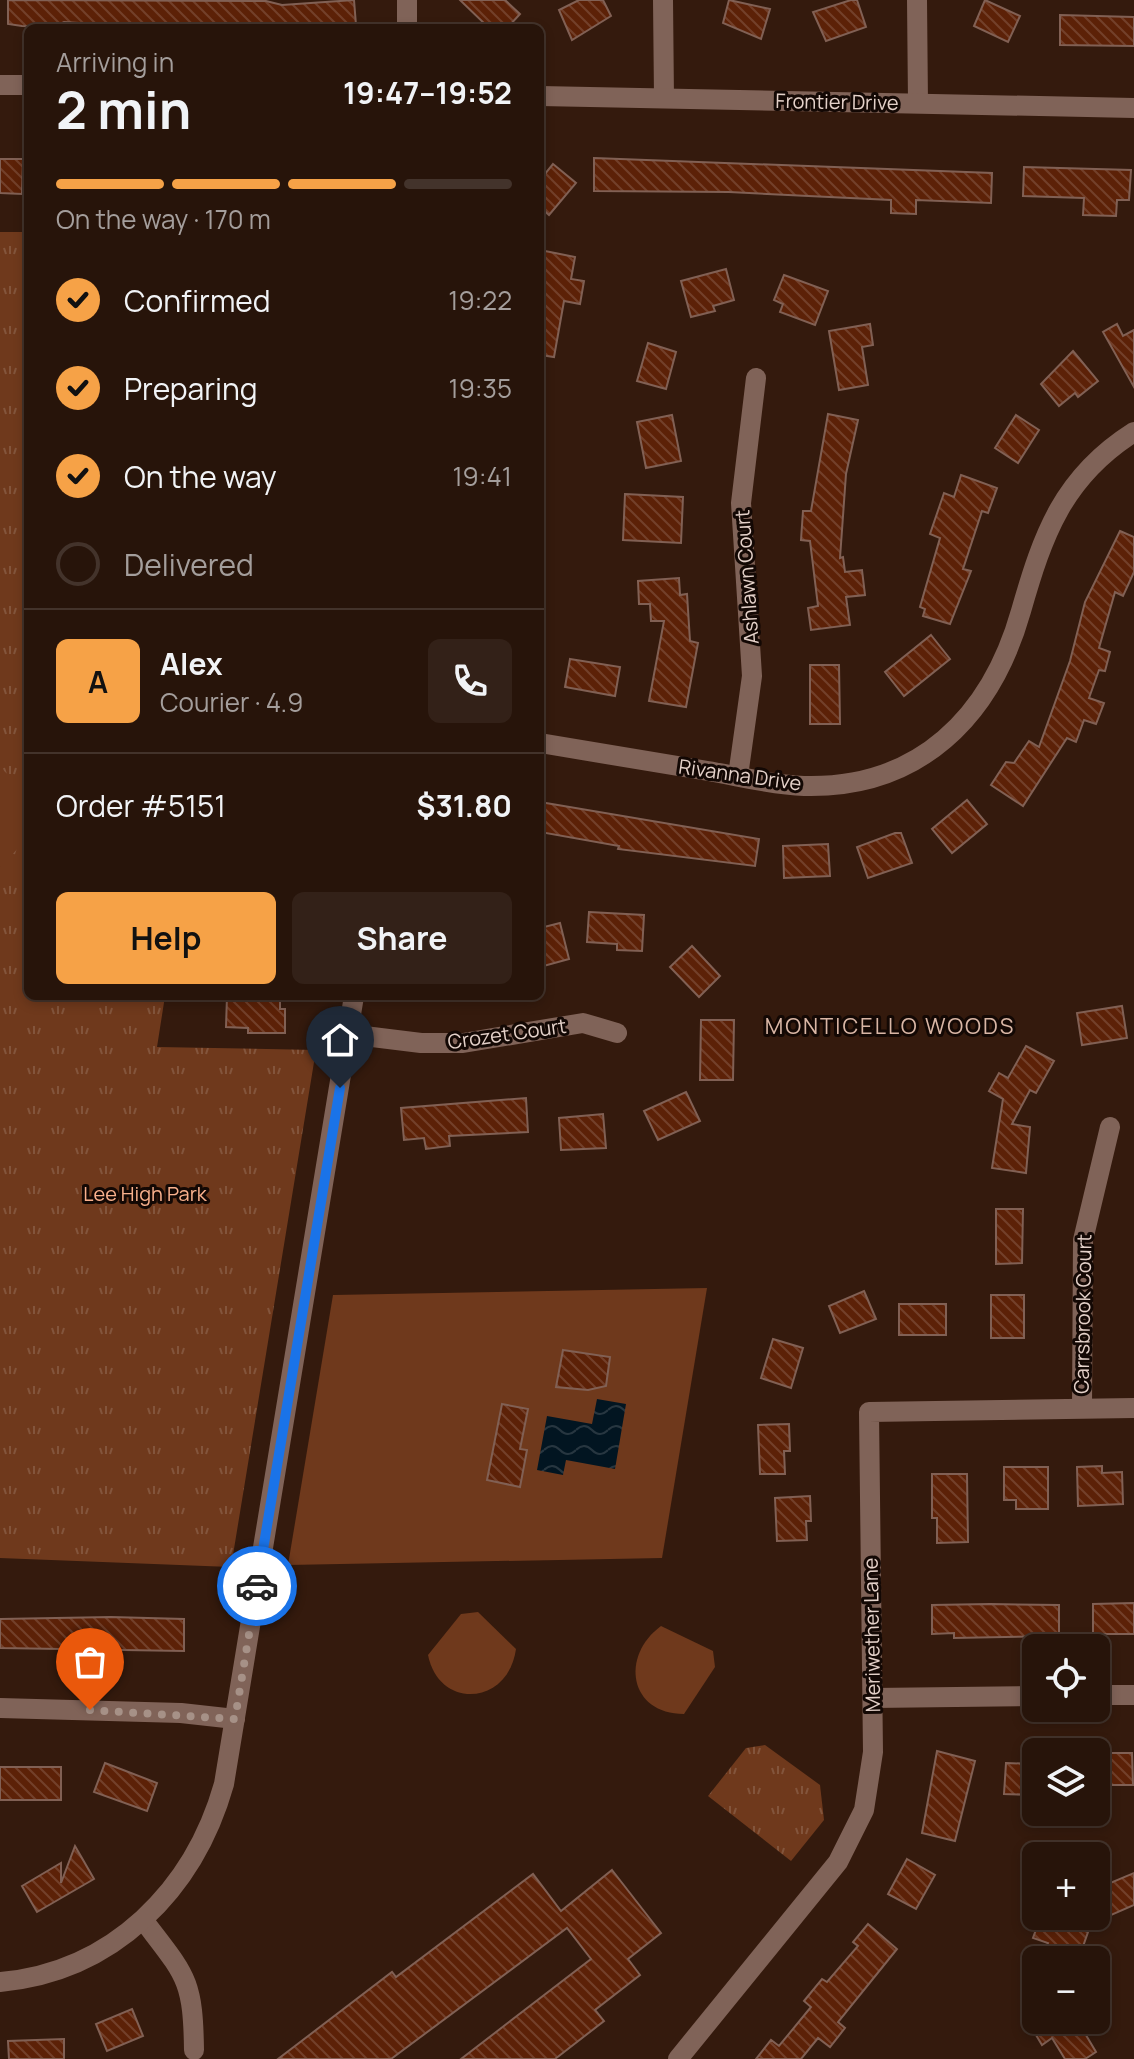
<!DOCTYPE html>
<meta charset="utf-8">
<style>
:root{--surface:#27140a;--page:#332118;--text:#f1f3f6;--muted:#a49e9c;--line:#43332b;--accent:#f6a247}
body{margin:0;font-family:Manrope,sans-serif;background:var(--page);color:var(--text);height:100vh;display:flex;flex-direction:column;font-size:30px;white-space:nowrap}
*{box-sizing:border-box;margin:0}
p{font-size:26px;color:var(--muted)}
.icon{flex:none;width:44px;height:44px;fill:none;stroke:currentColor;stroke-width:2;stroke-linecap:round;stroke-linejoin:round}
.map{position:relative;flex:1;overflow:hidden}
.drawer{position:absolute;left:24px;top:24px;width:520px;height:976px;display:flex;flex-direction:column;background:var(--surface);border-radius:12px;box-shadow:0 4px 12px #0003,0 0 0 2px var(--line)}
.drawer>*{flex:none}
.tools{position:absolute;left:1022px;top:1634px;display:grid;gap:16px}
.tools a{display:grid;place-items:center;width:88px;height:88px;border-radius:12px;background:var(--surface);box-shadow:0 4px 12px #0003,0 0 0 2px var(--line);font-size:40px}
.pin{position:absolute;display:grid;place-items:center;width:68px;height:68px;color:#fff;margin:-82px -34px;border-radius:50% 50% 50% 0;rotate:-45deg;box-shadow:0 0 8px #0007}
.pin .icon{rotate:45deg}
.courier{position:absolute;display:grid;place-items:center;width:80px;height:80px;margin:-40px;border:6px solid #1a73e8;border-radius:50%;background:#fff;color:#222;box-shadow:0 2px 10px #0007}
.head em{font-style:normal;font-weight:700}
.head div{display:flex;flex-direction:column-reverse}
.head{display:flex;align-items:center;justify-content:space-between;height:136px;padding:0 32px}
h1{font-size:52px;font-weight:700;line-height:60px}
.bar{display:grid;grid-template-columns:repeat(4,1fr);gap:12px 8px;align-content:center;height:96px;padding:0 32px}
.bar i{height:10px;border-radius:6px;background:var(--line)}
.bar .on{background:var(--accent)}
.bar p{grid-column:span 4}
.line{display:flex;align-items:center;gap:20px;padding:0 32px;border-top:2px solid var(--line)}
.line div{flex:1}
.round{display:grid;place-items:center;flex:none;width:84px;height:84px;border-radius:12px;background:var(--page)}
ol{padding:0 32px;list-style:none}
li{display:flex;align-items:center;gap:24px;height:88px}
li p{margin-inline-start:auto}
li .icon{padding:8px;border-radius:50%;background:var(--accent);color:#111;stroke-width:4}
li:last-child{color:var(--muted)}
li i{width:44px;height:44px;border:4px solid var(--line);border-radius:50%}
.button{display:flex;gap:16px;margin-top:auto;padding:16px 32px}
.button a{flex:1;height:92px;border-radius:12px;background:var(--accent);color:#111;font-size:32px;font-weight:700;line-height:92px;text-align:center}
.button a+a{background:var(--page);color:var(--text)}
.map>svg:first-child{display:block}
.park{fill:url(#park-tufts)}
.pitch{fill:#6f391c}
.water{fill:url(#water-waves)}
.building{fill:url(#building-back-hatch);stroke:#816054;stroke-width:2}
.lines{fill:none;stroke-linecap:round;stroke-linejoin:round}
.minor{stroke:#806358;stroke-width:20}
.done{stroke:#a69187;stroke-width:8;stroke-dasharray:0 14.4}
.route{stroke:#1a73e8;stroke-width:10}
.labels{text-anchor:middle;stroke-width:6;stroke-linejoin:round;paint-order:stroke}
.street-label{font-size:20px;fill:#e4d1c9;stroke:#130804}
.park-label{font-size:20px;fill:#fab18d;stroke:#130804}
.neighbourhood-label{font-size:22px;letter-spacing:2px;fill:#d9b6a5;stroke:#130804}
</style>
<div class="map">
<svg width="1134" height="2059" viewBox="0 0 1134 2059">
<defs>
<pattern id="park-tufts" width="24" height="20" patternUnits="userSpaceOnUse" patternTransform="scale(2)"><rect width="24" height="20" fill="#6f391c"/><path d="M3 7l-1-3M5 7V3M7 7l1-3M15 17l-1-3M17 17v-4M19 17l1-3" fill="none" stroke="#83553c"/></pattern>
<pattern id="water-waves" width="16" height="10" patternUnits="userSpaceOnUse" patternTransform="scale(2)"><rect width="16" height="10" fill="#021521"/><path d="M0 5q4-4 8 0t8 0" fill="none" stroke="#273640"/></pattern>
<pattern id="building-back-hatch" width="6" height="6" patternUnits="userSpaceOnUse" patternTransform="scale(2)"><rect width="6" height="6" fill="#5c2107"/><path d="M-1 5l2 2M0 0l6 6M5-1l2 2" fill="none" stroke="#73402a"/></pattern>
</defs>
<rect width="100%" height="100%" fill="#341a0d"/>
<g class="park">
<path d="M0,232H28V996H165L157,1047L316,1050L231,1567L0,1558Z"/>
<path d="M765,1745L820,1785L824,1820L791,1861L708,1796L746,1748Z"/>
</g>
<g class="pitch">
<path d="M0,767L28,794V838L0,867Z"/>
<path d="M707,1288L662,1558L288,1565L333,1295Z"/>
<path d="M478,1612L516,1649C508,1706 439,1710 428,1655L461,1614Z"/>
<path d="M661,1626L713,1651L715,1667L684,1714C629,1714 620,1656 661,1626Z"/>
</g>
<path class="water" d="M597,1399L626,1404L615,1469L566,1460L563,1475L537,1470L547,1416L592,1424Z"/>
<g class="building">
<path d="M8,0L266,1L282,5L354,0L356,25L157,28L64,22L54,27L22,26L8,24Z"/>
<path d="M460,0H505L520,14L507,28H489Z"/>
<path d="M579,0H603L611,16L572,40L559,10Z"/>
<path d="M729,0L770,9L761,39L723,23Z"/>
<path d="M851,0H857L866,27L826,41L813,12Z"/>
<path d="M985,0L1020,16L1008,42L974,26Z"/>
<path d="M1060,15L1134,17V46L1060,45Z"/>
<path d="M594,158L992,173L991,203L916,200V214L891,213V200L729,192L594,191Z"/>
<path d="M0,159H23L22,194L0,193Z"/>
<path d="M553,164L576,183L549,215L540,207V180Z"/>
<path d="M1024,167L1131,170L1129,200H1117L1116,216L1083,215L1084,198L1023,196Z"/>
<path d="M540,250L575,257L571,279L584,281L580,304L564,301L554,357L540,355Z"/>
<path d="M726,269L734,300L713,306L715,311L691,317L681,281Z"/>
<path d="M784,275L828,291L815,325L780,312L783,304L774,300Z"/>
<path d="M870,324L873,345L862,347L868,385L839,390L829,331Z"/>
<path d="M1117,324L1123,336L1134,330V387L1103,332Z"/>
<path d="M648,343L676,352L666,389L637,381Z"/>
<path d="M1073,351L1098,381L1078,397L1075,393L1059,406L1041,384Z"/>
<path d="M828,414L858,420L846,474L840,558L843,557L845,572L862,570L865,595L846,597L850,625L811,630L808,608L818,606L810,541L801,540L803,511H811Z"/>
<path d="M672,415L681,461L646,468L637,422Z"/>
<path d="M1016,415L1039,430L1018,463L995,448Z"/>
<path d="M961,475L997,488L988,513L982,511L963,569L971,571L950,624L923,616L925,609L920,607L940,538L930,534L944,493L954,497Z"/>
<path d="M625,494L683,497L681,543L623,540Z"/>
<path d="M1120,531L1134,537V572L1123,596L1115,592L1099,648L1110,652L1105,671L1099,670L1089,698L1104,703L1096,724L1084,720L1076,742L1067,738L1023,806L991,785L1006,762L1014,763L1029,741L1039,747L1070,661L1085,602Z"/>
<path d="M679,578L680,595L687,594L690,641L698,643L686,707L649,701L664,621H651L650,604H639L638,581Z"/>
<path d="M931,635L950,659L904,696L885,672Z"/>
<path d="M570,659L620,667L615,696L565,687Z"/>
<path d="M810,665H839L840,724H810Z"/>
<path d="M967,800L987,824L952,853L932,829Z"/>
<path d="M540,802L759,839L755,866L618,849L619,846L540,832Z"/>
<path d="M895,833H901L912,863L868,878L857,847Z"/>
<path d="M828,844L830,876L784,878L783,846Z"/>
<path d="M589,912L644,915L642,951L617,950V944L587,942Z"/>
<path d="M560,923L569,959L540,967V928Z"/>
<path d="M692,946L720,976L699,997L670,967Z"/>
<path d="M227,996H280V1009H285V1033H248V1028L226,1027Z"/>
<path d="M1122,1006L1127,1038L1082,1045L1077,1013Z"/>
<path d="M701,1020H734L733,1080H700Z"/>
<path d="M1026,1046L1054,1061L1036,1093L1030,1090L1012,1124L1030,1127L1026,1173L992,1168L1003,1099L989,1091L999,1073L1008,1078Z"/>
<path d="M686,1092L700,1121L658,1140L644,1111Z"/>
<path d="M526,1098L528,1132L449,1136L450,1146L426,1149L424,1138L404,1140L401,1108Z"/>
<path d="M603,1114L606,1148L561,1150L559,1118Z"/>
<path d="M996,1209H1023L1022,1263L996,1264Z"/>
<path d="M864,1291L876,1319L840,1333L829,1306Z"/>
<rect x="991" y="1295" width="33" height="43"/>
<rect x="899" y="1304" width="47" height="31"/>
<path d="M773,1339L803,1348L791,1388L761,1378Z"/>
<path d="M563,1350L610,1357L606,1386L588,1390L556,1387Z"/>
<path d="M502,1404L528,1409L520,1449L527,1450L520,1487L487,1480Z"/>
<path d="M789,1424L790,1451H784L785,1474H760L758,1425Z"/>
<path d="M1102,1466V1473L1122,1472L1123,1504L1078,1506L1077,1467Z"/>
<path d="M1004,1467H1048V1509H1016V1500H1004Z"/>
<path d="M932,1474H967L968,1542L937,1543V1518H932Z"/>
<path d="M810,1496L811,1521H806L807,1540L777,1541L775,1498Z"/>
<path d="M1134,1603V1634H1093V1604Z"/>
<path d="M990,1604L1059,1605V1636L954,1638V1633L932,1634V1605Z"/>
<path d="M111,1617L184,1619V1651L0,1648V1619Z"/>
<path d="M937,1751L975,1761L955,1841L922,1833Z"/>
<path d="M1096,1753H1132L1133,1785H1096Z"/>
<path d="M105,1763L157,1783L147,1811L94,1792Z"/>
<path d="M1006,1763L1036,1764V1795L1004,1794Z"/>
<rect x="0" y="1767" width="61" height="33"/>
<path d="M75,1846L94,1879L37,1912L22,1886L61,1863V1883Z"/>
<path d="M907,1859L935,1875L916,1909L888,1894Z"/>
<path d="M612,1870L661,1933L628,1959L640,1975L595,2010L604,2021L555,2059H461L591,1959L567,1928L391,2059H278L392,1972L396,1977L533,1874L561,1911Z"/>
<path d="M1134,1873V1905L1102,1919L1096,1904V1889Z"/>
<path d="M1041,1916L1088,1932L1080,1955L1073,1952L1071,1960H1041L1048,1943L1033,1938Z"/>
<path d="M868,1924L897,1949L838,2022L845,2028L830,2047L818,2038L801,2059H756L771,2040L779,2046L811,2007L804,2001L822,1979L827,1982L858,1946L853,1942Z"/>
<path d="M132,2009L143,2036L107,2051L96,2024Z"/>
<path d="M1027,2020H1077L1096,2052L1085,2059H1065L1052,2038L1042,2045Z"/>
<path d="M64,2039V2059H9L8,2041Z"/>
</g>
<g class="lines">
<g class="minor">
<path d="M407,0V28"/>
<path d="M663,0L664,98"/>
<path d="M917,0L918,103"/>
<path d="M0,85H28"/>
<path d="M540,96L1134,108"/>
<path d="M540,743C594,752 648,761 702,770C735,775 770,785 804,786C919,789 991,717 1021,611C1043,534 1063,477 1134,432"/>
<path d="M738,776L752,676L741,503L756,378"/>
<path d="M348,1034L421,1043H463L583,1023L617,1033"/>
<path d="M1082,1408L1083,1240L1110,1127"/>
<path d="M1096,1695H1134"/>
<path d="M873,1698L1036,1696"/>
<path d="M0,1708L181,1713L235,1719"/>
<path d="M144,1921C186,1976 193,1979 194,2050"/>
<path d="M0,1982C113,1972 194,1890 224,1784L354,996"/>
<path d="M678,2059L838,1862L864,1810L873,1752L869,1412L1134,1408"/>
</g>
</g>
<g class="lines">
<path class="done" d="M90,1710L235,1719L257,1586"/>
<path class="route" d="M257,1586L340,1088"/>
</g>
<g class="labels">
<g class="street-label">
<text transform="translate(837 102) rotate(1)" y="7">Frontier Drive</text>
<text transform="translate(747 577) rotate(-94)" y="7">Ashlawn Court</text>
<text transform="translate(740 775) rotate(8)" y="7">Rivanna Drive</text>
<text transform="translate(507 1034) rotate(-8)" y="7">Crozet Court</text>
<text transform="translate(1083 1314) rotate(-89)" y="7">Carrsbrook Court</text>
<text transform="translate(872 1635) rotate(-91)" y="7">Meriwether Lane</text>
</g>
<g class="park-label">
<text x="145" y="1201">Lee High Park</text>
</g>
<g class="neighbourhood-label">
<text x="890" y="1034">MONTICELLO WOODS</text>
</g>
</g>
</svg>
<div class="tools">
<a><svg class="icon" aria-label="locate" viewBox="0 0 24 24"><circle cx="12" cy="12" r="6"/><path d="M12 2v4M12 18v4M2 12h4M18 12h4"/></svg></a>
<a><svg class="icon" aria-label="layers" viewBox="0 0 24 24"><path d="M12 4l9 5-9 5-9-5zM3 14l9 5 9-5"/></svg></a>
<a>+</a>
<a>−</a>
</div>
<div class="pin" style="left:90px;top:1710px;background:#ea580c"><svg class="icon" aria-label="bag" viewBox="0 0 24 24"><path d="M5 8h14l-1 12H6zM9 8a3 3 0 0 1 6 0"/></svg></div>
<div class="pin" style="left:340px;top:1088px;background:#1f2937"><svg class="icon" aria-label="home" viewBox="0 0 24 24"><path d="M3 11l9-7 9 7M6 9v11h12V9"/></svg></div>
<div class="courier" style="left:257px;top:1586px"><svg class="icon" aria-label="car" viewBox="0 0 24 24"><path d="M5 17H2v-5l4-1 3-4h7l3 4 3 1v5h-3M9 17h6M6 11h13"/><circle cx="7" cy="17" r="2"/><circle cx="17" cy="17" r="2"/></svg></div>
<section class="drawer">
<div class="head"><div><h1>2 min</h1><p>Arriving in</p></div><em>19:47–19:52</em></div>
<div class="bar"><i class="on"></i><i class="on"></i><i class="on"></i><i></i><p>On the way · 170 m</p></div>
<ol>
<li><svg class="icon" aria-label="check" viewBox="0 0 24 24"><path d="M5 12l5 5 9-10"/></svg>Confirmed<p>19:22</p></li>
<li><svg class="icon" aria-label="check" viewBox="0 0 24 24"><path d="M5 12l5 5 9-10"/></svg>Preparing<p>19:35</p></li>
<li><svg class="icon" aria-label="check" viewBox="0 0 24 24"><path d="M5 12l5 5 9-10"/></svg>On the way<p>19:41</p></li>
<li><i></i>Delivered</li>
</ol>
<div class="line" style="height:144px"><b class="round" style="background:var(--accent);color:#111">A</b><div><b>Alex</b><p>Courier · 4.9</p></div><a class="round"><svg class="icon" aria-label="phone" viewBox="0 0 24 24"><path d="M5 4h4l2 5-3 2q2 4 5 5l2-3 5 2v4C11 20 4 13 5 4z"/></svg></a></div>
<div class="line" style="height:104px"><div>Order #5151</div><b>$31.80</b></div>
<div class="button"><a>Help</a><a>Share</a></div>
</section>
</div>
